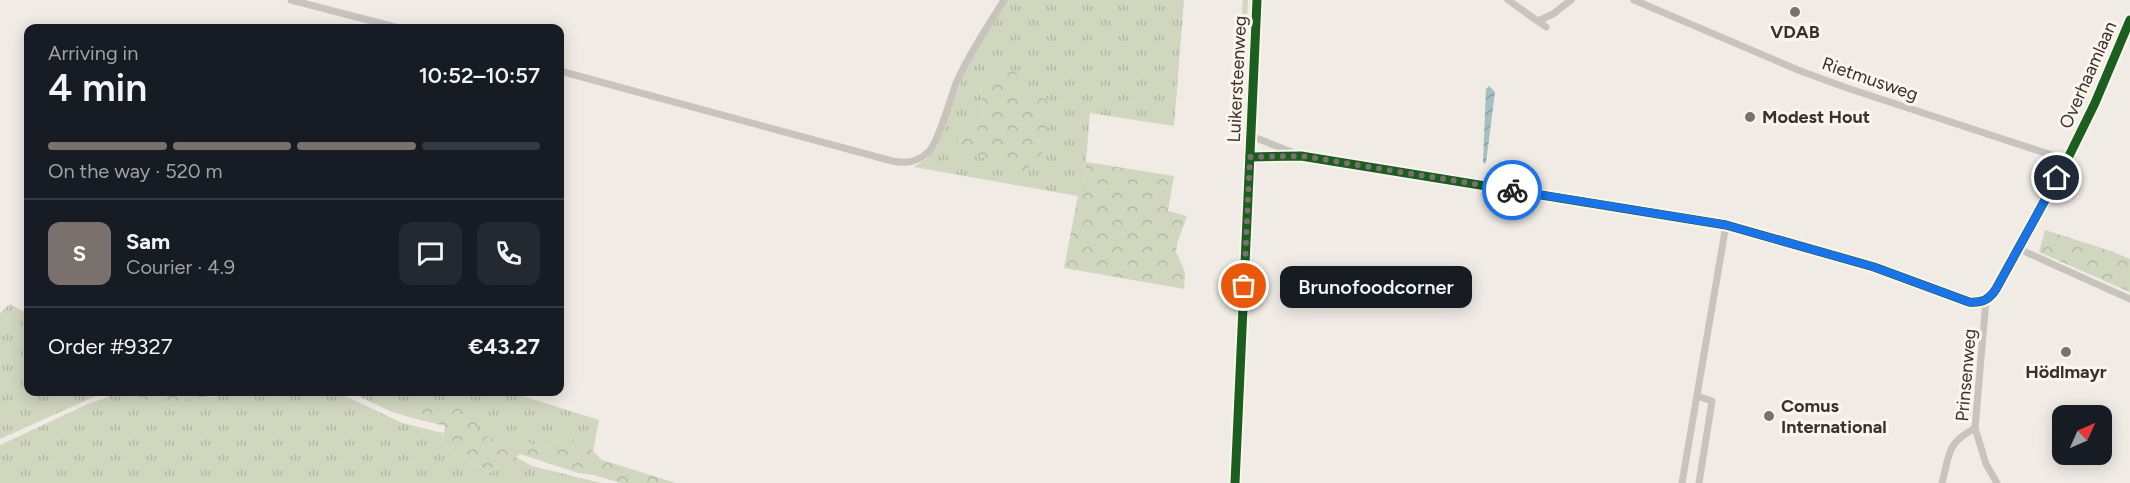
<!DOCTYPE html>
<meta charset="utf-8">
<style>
:root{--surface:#171b24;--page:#242831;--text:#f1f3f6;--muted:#9ea1a6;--line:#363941;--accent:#7a716c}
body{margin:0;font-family:Figtree,sans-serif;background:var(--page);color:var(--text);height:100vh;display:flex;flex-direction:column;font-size:22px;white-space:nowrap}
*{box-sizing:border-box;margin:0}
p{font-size:20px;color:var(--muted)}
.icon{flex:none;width:33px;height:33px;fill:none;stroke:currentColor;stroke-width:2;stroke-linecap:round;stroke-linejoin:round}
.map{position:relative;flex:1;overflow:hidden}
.panel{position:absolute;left:24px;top:24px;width:540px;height:372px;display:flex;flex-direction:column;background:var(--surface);border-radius:12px;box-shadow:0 3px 15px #0003}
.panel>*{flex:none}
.needle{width:39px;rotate:45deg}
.controls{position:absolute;left:2052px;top:405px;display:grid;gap:12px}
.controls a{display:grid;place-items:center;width:60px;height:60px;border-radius:12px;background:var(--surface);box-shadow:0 3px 15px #0003;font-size:30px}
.pin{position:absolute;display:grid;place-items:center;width:51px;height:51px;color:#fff;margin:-26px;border:3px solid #fff;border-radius:50%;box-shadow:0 2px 6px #0007}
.courier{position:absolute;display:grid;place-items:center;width:60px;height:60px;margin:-30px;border:4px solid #1a73e8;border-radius:50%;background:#fff;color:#222;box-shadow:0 2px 8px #0007}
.bubble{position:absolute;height:42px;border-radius:12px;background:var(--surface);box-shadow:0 3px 15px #0003;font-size:20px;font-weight:600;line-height:42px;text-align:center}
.summary em{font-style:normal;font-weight:600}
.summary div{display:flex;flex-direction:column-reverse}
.summary{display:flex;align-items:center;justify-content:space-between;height:102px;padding:0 24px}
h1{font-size:39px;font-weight:600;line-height:45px}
.bar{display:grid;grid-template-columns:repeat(4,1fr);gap:9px 6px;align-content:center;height:72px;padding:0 24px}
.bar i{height:8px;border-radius:4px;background:var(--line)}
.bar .active{background:var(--accent)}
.bar p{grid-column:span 4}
.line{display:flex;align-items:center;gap:15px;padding:0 24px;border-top:2px solid var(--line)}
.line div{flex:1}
.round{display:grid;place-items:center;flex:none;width:63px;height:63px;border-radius:12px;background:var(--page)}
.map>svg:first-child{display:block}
.grass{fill:url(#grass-tufts);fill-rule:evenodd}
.forest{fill:url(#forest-crowns)}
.water{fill:url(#water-waves)}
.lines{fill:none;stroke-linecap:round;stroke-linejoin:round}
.minor{stroke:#c9c3be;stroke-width:7}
.primary{stroke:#b8b1ad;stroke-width:10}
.cycleway-casing{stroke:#fbf5ee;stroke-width:13}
.cycleway{stroke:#1b5e20;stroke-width:9}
.done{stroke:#7a716c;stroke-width:6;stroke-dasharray:0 10.8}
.route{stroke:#1a73e8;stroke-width:8}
.poi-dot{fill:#7a716c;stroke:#fbf5ee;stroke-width:2}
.labels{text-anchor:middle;stroke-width:6;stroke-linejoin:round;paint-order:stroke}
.poi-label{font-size:18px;font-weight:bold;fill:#3b302b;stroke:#fbf5ee}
.street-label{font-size:18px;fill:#3b302b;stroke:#fbf5ee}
</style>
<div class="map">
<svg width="2130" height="483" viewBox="0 0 2130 483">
<defs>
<pattern id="grass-tufts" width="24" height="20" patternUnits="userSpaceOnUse" patternTransform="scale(1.5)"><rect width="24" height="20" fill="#d1d6bf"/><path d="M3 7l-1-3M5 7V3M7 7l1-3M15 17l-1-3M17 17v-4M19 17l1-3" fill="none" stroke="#b4b8a4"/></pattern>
<pattern id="forest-crowns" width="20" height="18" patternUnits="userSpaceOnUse" patternTransform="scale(1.5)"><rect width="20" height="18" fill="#d1d6bf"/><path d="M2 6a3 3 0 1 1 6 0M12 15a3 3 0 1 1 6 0" fill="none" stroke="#b4b8a4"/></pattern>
<pattern id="water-waves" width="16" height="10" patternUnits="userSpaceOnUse" patternTransform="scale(1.5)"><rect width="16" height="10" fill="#a1c2c1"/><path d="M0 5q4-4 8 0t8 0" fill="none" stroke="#849e9d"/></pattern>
</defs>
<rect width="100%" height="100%" fill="#f0ebe5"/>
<g class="grass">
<path d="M1007,0H1184L1174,126L1090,113L1083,197L914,167L926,159L935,149L968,63ZM1006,65L1012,87L959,150L955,145C980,123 987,122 980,87L999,68Z"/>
<path d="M10,304L28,314V392H105L0,439V313Z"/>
<path d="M122,392H136L141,402L160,405L189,399L239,394L269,392L302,396L311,392H337L402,423L443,433L442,441C454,458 474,460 489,473L516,457L532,466L601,483H0V445L88,404Z"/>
<path d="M350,392H509L599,420L593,451L589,447L556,440L544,451L528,442L521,441L515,449L476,432L480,416L473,400H420L413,405L409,417L392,412Z"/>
</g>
<g class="forest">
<path d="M1243,0H1248L1243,94L1237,93Z"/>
<path d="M1006,65L1017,74L1012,88L1053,101L1044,151L1025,171L959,150L955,145C980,123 987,123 980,87L999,68Z"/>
<path d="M1086,162L1174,176L1168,211L1187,216L1177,244L1176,252L1185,272L1184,289L1064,268L1078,196H1083Z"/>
<path d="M2045,230L2111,251L2130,259V292L2039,252Z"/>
<path d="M136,392H311C297,399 285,394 270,392C230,388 187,403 147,406L141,403Z"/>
<path d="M420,400H473L477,402L481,416L477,432L515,449L520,441L528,442L544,451L556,440L564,438L579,440L589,447L602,460L676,483H621L594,475L578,473L520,454L506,465L489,473C473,458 456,461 442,441L445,426L409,417L413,405Z"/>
</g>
<path class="water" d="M1489,86L1495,92L1486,163L1485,164L1483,162L1486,89Z"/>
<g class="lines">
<g class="minor">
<path d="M291,0L399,28"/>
<path d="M1508,0L1546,27"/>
<path d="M1634,0L1798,70L1847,88L2067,160"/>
<path d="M1538,21L1553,14L1571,0"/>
<path d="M560,71L892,161C907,164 919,162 930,150C939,140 951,96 957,81C970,52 988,26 1004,0"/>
<path d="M1251,136L1299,155"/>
<path d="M1250,157L1301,156L1726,225L1874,267L1969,302C1982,303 1989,300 1996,289L2067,160L2095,103L2130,20"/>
<path d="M2019,249L2130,299"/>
<path d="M1986,300L1975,428L1986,464L1997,483"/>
<path d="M1697,396L1712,401L1699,483"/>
<path d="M1682,483L1726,225"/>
<path d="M1942,483C1950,453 1946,444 1975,428"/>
</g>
<path class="primary" d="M1235,483L1257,0"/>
<defs>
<g id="cycleway">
<path d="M1250,157L1301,156L1726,225L1874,267L1969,302C1982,303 1989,300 1996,289L2067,160L2095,103L2130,20"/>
<path d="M1235,483L1257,0"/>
</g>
</defs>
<use href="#cycleway" class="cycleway-casing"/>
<use href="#cycleway" class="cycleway"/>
</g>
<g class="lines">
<path class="done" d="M1244,286L1250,157L1302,156L1512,190"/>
<path class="route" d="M1512,190L1726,225L1874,267L1969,302C1982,303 1989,300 1996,289L2057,178"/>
</g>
<g class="poi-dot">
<circle cx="1795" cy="12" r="6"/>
<circle cx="1750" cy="117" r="6"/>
<circle cx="2066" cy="352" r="6"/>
<circle cx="1769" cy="416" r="6"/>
</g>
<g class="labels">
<g class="poi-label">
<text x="1795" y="38">VDAB</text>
<text x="1762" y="123" text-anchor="start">Modest Hout</text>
<text x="2066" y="378">Hödlmayr</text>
<text x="1781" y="412" text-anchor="start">Comus<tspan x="1781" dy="21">International</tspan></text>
</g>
<g class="street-label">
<text transform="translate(2088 75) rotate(-66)" y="6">Overhaamlaan</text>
<text transform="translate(1237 79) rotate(-87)" y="6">Luikersteenweg</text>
<text transform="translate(1870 79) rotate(19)" y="6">Rietmusweg</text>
<text transform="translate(1966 375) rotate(-85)" y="6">Prinsenweg</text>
</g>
</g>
</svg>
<div class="controls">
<a><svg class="needle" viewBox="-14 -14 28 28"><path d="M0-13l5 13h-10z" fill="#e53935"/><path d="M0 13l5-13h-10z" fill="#9ea1a6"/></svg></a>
</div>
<div class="pin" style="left:1244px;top:286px;background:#ea580c"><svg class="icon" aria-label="bag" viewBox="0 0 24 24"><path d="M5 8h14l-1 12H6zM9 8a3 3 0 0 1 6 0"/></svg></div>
<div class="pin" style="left:2057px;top:178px;background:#1f2937"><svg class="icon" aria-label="home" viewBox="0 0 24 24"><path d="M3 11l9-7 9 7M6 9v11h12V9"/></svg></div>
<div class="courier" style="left:1512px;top:190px"><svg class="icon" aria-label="bike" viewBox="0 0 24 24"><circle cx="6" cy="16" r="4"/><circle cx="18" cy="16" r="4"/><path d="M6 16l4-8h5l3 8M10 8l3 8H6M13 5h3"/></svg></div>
<div class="bubble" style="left:1280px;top:266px;width:192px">Brunofoodcorner</div>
<section class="panel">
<div class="summary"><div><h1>4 min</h1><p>Arriving in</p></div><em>10:52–10:57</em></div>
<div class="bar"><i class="active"></i><i class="active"></i><i class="active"></i><i></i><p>On the way · 520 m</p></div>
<div class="line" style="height:108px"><b class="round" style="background:var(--accent);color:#fff">S</b><div><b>Sam</b><p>Courier · 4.9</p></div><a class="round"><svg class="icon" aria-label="chat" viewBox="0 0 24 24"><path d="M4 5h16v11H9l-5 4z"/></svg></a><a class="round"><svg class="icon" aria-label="phone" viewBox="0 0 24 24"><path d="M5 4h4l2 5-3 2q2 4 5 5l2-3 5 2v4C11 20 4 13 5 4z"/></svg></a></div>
<div class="line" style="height:78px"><div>Order #9327</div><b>€43.27</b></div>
</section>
</div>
